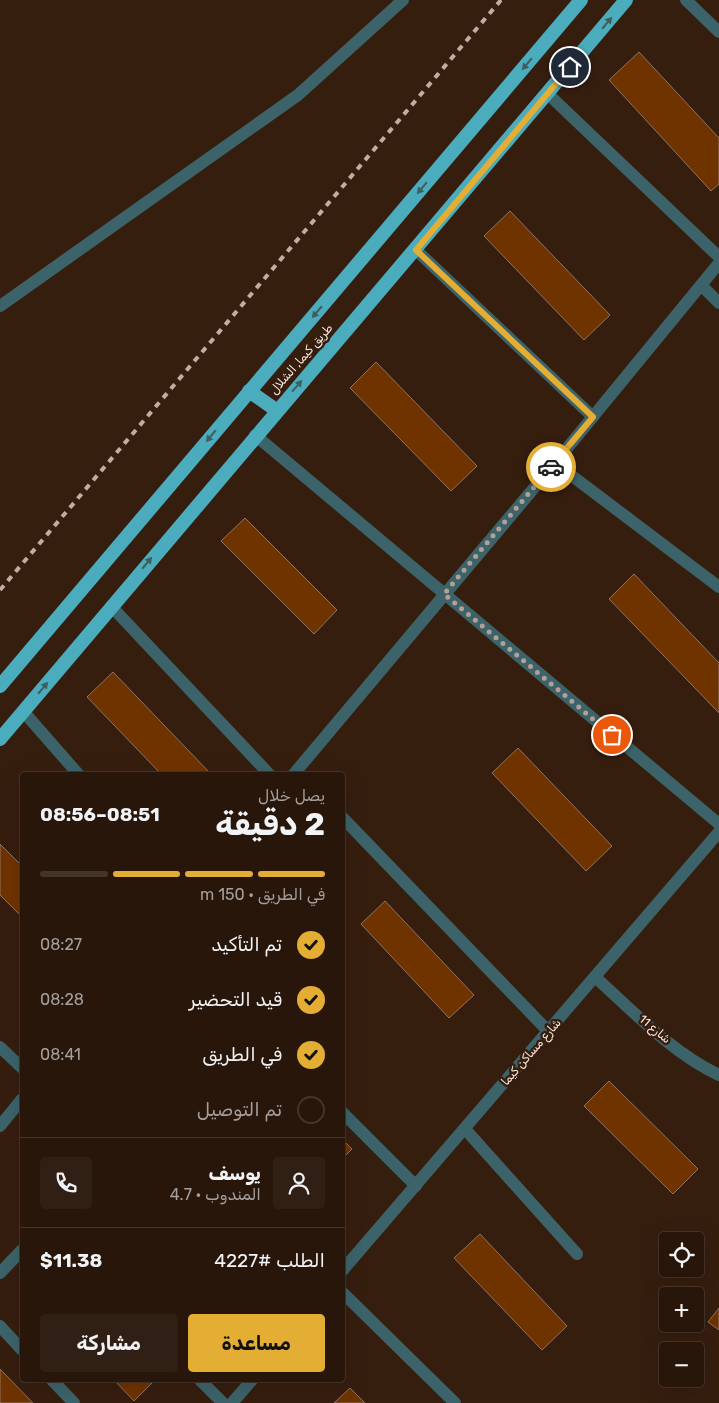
<!DOCTYPE html>
<html lang="ar">
<meta charset="utf-8">
<style>
:root{--surface:#28160b;--page:#301f14;--text:#f1f3f6;--muted:#a59f9d;--line:#44352c;--accent:#e4ae35}
body{margin:0;font-family:Rubik,Vazirmatn,sans-serif;background:var(--page);color:var(--text);direction:rtl;height:100vh;display:flex;flex-direction:column;font-size:19px;white-space:nowrap}
*{box-sizing:border-box;margin:0}
p{font-size:16px;color:var(--muted)}
.icon{flex:none;width:28px;height:28px;fill:none;stroke:currentColor;stroke-width:2;stroke-linecap:round;stroke-linejoin:round}
.map{position:relative;flex:1;overflow:hidden;direction:ltr}
.panel{position:absolute;left:20px;top:772px;width:325px;height:610px;display:flex;flex-direction:column;background:var(--surface);border-radius:5px;box-shadow:0 5px 20px #0002,0 0 0 1px var(--line);direction:rtl}
.panel>*{flex:none}
.controls{position:absolute;left:659px;top:1232px;display:grid;gap:10px}
.controls a{display:grid;place-items:center;width:45px;height:45px;border-radius:5px;background:var(--surface);box-shadow:0 5px 20px #0002,0 0 0 1px var(--line);font-size:25px}
.pin{position:absolute;display:grid;place-items:center;width:42px;height:42px;color:#fff;margin:-21px;border:2px solid #fff;border-radius:50%;box-shadow:0 1px 5px #0007}
.courier{position:absolute;display:grid;place-items:center;width:50px;height:50px;margin:-25px;border:4px solid #e4ae35;border-radius:50%;background:#fff;color:#222;box-shadow:0 1px 6px #0007}
.overview em{font-style:normal;font-weight:700}
.overview div{display:flex;flex-direction:column-reverse}
.overview{display:flex;align-items:center;justify-content:space-between;height:85px;padding:0 20px}
h1{font-size:32px;font-weight:700;line-height:38px}
.bar{display:grid;grid-template-columns:repeat(4,1fr);gap:8px 5px;align-content:center;height:60px;padding:0 20px}
.bar i{height:6px;border-radius:4px;background:var(--line)}
.bar .current{background:var(--accent)}
.bar p{grid-column:span 4}
.line{display:flex;align-items:center;gap:12px;padding:0 20px;border-top:1px solid var(--line)}
.line div{flex:1}
.round{display:grid;place-items:center;flex:none;width:52px;height:52px;border-radius:5px;background:var(--page)}
ol{padding:0 20px;list-style:none}
li{display:flex;align-items:center;gap:15px;height:55px}
li p{margin-inline-start:auto}
li .icon{padding:5px;border-radius:50%;background:var(--accent);color:#111;stroke-width:4}
li:last-child{color:var(--muted)}
li i{width:28px;height:28px;border:2px solid var(--line);border-radius:50%}
.button{display:flex;gap:10px;margin-top:auto;padding:10px 20px}
.button a{flex:1;height:58px;border-radius:5px;background:var(--accent);color:#111;font-size:20px;font-weight:700;line-height:58px;text-align:center}
.button a+a{background:var(--page);color:var(--text)}
.map>svg:first-child{display:block}
.building{fill:#6f3300;stroke:#907362}
.lines{fill:none;stroke-linecap:round;stroke-linejoin:round}
.service{stroke:#3c636a;stroke-width:12}
.minor{stroke:#3c636a;stroke-width:12}
.trunk{stroke:#4aacbd;stroke-width:14}
.rail{stroke:#c1aea2;stroke-width:4;stroke-dasharray:6 6;stroke-linecap:butt}
.oneway{fill:#3f5e5d}
.done{stroke:#b3a094;stroke-width:5;stroke-dasharray:0 9}
.route{stroke:#e4ae35;stroke-width:6}
.labels{text-anchor:middle;stroke-width:5;stroke-linejoin:round;paint-order:stroke}
.street-label{font-size:12px;fill:#f7e6dc;stroke:#361e0f}
</style>
<div class="map">
<svg width="719" height="1403" viewBox="0 0 719 1403">
<rect width="100%" height="100%" fill="#361e0f"/>
<g class="building">
<path d="M639,52L719,138V184L711,191L609,80Z"/>
<path d="M510,211L610,315L584,340L484,236Z"/>
<path d="M376,362L477,466L451,491L350,388Z"/>
<path d="M245,518L337,610L314,634L221,541Z"/>
<path d="M634,574L719,663V713L609,599Z"/>
<path d="M113,672L210,773L207,775H162L87,697Z"/>
<path d="M518,748L612,846L586,871L492,773Z"/>
<path d="M0,844L22,866V917L0,895Z"/>
<path d="M385,901L474,995L449,1018L361,924Z"/>
<path d="M609,1081L698,1169L673,1194L584,1106Z"/>
<path d="M342,1139L352,1149L342,1159Z"/>
<path d="M480,1234L567,1326L542,1350L454,1258Z"/>
<path d="M719,1308V1330L708,1322Z"/>
<path d="M0,1369L33,1403H0Z"/>
<path d="M114,1380H155L134,1401Z"/>
<path d="M350,1388L365,1403H334Z"/>
</g>
<g class="lines">
<g class="service">
<path d="M0,306L298,95L403,0"/>
<path d="M465,1129L577,1254"/>
<path d="M342,1292L455,1403"/>
</g>
<g class="minor">
<path d="M686,0L719,32"/>
<path d="M547,93L719,257"/>
<path d="M416,250L593,417"/>
<path d="M701,285L719,303"/>
<path d="M255,435L719,824"/>
<path d="M555,463L719,587"/>
<path d="M111,606L270,775"/>
<path d="M23,711L79,775"/>
<path d="M293,775L555,463L719,263"/>
<path d="M342,817L548,1031"/>
<path d="M595,977C633,1011 672,1053 719,1075"/>
<path d="M0,1047L22,1068"/>
<path d="M342,1112L416,1186"/>
<path d="M0,1126L22,1099"/>
<path d="M342,1271L719,832"/>
<path d="M0,1273L22,1250"/>
<path d="M0,1326L22,1350"/>
<path d="M52,1380L74,1403"/>
<path d="M200,1380L223,1403"/>
<path d="M232,1403L252,1380"/>
</g>
<g class="trunk">
<path d="M249,391L276,410"/>
<path d="M0,686L581,0"/>
<path d="M0,739L626,0"/>
</g>
<path class="rail" d="M0,590L501,0"/>
</g>
<defs><path id="oneway-solid" d="M-6-.8H1V-3.2L6.5 0L1 3.2V.8H-6Z" transform="scale(1.25)"/></defs>
<g class="oneway">
<use href="#oneway-solid" transform="translate(607 23) rotate(-50)"/>
<use href="#oneway-solid" transform="translate(527 64) rotate(130)"/>
<use href="#oneway-solid" transform="translate(422 188) rotate(130)"/>
<use href="#oneway-solid" transform="translate(317 312) rotate(130)"/>
<use href="#oneway-solid" transform="translate(297 386) rotate(-49)"/>
<use href="#oneway-solid" transform="translate(211 436) rotate(130)"/>
<use href="#oneway-solid" transform="translate(147 563) rotate(-50)"/>
<use href="#oneway-solid" transform="translate(43 688) rotate(-50)"/>
</g>
<g class="lines">
<path class="done" d="M551,467L444,594L612,735"/>
<path class="route" d="M551,467L593,417L416,250L570,67"/>
</g>
<g class="labels">
<g class="street-label">
<text transform="translate(301 359) rotate(-49)" y="4">طريق كيما, الشلال</text>
<text transform="translate(655 1029) rotate(40)" y="4">شارع 11</text>
<text transform="translate(531 1052) rotate(-49)" y="4">شارع مساكن كيما</text>
</g>
</g>
</svg>
<div class="controls">
<a><svg class="icon" aria-label="locate" viewBox="0 0 24 24"><circle cx="12" cy="12" r="6"/><path d="M12 2v4M12 18v4M2 12h4M18 12h4"/></svg></a>
<a>+</a>
<a>−</a>
</div>
<div class="pin" style="left:612px;top:735px;background:#ea580c"><svg class="icon" aria-label="bag" viewBox="0 0 24 24"><path d="M5 8h14l-1 12H6zM9 8a3 3 0 0 1 6 0"/></svg></div>
<div class="pin" style="left:570px;top:67px;background:#1f2937"><svg class="icon" aria-label="home" viewBox="0 0 24 24"><path d="M3 11l9-7 9 7M6 9v11h12V9"/></svg></div>
<div class="courier" style="left:551px;top:467px"><svg class="icon" aria-label="car" viewBox="0 0 24 24"><path d="M5 17H2v-5l4-1 3-4h7l3 4 3 1v5h-3M9 17h6M6 11h13"/><circle cx="7" cy="17" r="2"/><circle cx="17" cy="17" r="2"/></svg></div>
<section class="panel">
<div class="overview"><div><h1>2 دقيقة</h1><p>يصل خلال</p></div><em>08:51–08:56</em></div>
<div class="bar"><i class="current"></i><i class="current"></i><i class="current"></i><i></i><p>في الطريق · 150 m</p></div>
<ol>
<li><svg class="icon" aria-label="check" viewBox="0 0 24 24"><path d="M5 12l5 5 9-10"/></svg>تم التأكيد<p>08:27</p></li>
<li><svg class="icon" aria-label="check" viewBox="0 0 24 24"><path d="M5 12l5 5 9-10"/></svg>قيد التحضير<p>08:28</p></li>
<li><svg class="icon" aria-label="check" viewBox="0 0 24 24"><path d="M5 12l5 5 9-10"/></svg>في الطريق<p>08:41</p></li>
<li><i></i>تم التوصيل</li>
</ol>
<div class="line" style="height:90px"><a class="round"><svg class="icon" aria-label="person" viewBox="0 0 24 24"><circle cx="12" cy="8" r="4"/><path d="M4 21q1-7 8-7t8 7"/></svg></a><div><b>يوسف</b><p>المندوب · 4.7</p></div><a class="round"><svg class="icon" aria-label="phone" viewBox="0 0 24 24"><path d="M5 4h4l2 5-3 2q2 4 5 5l2-3 5 2v4C11 20 4 13 5 4z"/></svg></a></div>
<div class="line" style="height:65px"><div>الطلب #4227</div><b>$11.38</b></div>
<div class="button"><a>مساعدة</a><a>مشاركة</a></div>
</section>
</div>
